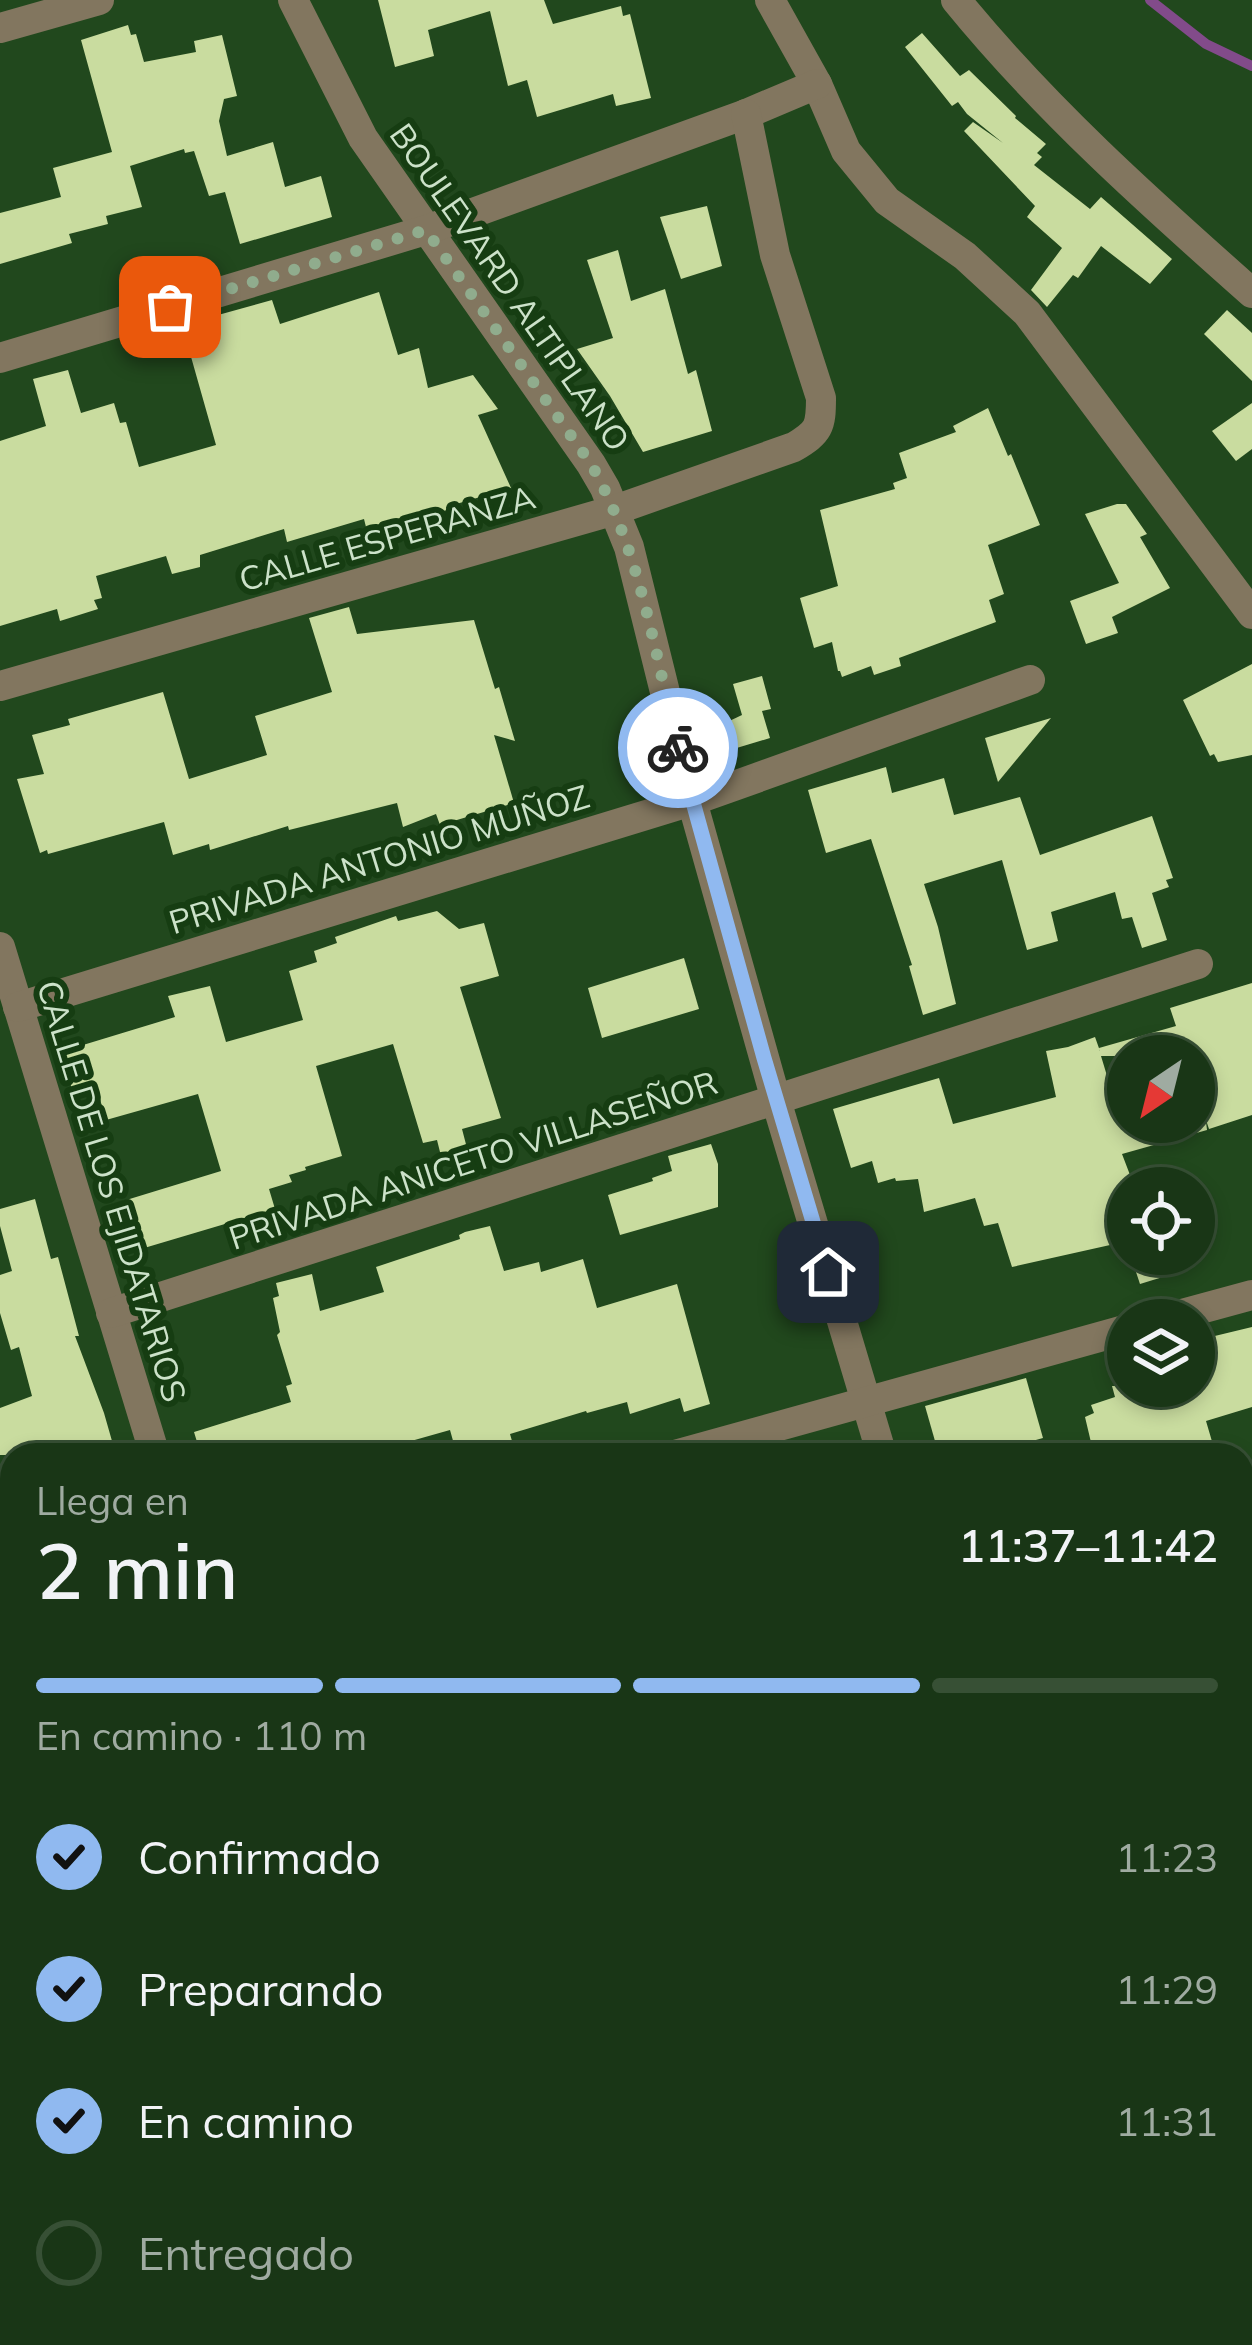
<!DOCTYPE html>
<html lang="es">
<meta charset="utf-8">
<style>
:root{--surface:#193616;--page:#223e1f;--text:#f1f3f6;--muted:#9faba1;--line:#375035;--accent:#90b9f0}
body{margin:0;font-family:Mulish,sans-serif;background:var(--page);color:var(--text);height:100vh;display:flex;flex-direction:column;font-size:45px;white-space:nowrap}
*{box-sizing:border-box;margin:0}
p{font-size:39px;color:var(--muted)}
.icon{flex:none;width:66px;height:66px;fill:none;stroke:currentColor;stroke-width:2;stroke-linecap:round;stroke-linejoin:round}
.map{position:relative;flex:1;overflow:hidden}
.drawer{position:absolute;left:0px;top:1443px;width:1254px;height:903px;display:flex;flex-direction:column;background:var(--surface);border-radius:36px 36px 0 0;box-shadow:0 6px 18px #0003,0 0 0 3px var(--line)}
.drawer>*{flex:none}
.needle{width:78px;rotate:215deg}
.buttons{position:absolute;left:1107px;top:1035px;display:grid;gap:24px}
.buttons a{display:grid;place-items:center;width:108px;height:108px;border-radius:50%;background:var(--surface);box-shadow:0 6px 18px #0003,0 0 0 3px var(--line);font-size:60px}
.pin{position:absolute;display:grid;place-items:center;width:102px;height:102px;color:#fff;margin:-51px;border-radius:24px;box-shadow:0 6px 18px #0006}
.courier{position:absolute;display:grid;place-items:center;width:120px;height:120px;margin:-60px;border:9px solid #90b9f0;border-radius:50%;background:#fff;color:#222;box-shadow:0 3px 15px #0007}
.headline em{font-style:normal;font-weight:600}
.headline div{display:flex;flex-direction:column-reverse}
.headline{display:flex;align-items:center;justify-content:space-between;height:204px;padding:0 36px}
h1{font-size:78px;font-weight:600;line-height:90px}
.bar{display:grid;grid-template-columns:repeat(4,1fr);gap:18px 12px;align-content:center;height:144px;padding:0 36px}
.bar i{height:15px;border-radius:9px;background:var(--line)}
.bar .on{background:var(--accent)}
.bar p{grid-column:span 4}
ol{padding:0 36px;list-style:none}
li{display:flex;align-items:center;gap:36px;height:132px}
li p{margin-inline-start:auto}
li .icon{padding:12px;border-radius:50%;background:var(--accent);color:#111;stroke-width:4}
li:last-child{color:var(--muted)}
li i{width:66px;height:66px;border:6px solid var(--line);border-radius:50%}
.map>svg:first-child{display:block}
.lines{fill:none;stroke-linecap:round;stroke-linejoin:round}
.stream{stroke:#824b8a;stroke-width:10}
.building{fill:#c9dc9f;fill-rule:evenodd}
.minor{stroke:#82765f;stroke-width:30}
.done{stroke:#90ac8d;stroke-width:12;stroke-dasharray:0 21.6}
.route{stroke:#90b9f0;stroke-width:15}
.labels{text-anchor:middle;stroke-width:12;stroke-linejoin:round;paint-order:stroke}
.street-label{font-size:33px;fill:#cce2c9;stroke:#163d12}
</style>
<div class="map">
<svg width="1252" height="2345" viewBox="0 0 1252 2345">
<rect width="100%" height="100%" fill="#21481d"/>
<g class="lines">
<path class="stream" d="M1150,0L1206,44L1252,66"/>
</g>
<g class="building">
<path d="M378,0H544L553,24L621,6L623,16L630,14L651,98L616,106L613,94L537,117L527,80L508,86L490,11L428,30L434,56L395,67Z"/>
<path d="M128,25L131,35L136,34L144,62L196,52L194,41L222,35L237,96L224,99L219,121L227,156L273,142L285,187L321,176L332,217L240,244L225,192L209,196L194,151L185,153L184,149L130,166L142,207L106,216L108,224L69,234L72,243L0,264V213L61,197L53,168L112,152L81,40Z"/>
<path d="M922,33L960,76L969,70L1016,116L1015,118L1046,144L1037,153L1042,157L1034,165L1090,209L1101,197L1172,259L1150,284L1101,246L1078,278L1073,275L1047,307L1031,290L1062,248L1027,217L1035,206L964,131L973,122L1003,143L967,114L958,102L952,106L905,47Z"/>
<path d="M707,206L722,266L681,279L660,217Z"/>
<path d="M618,250L631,301L665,289L688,374L696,370L712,431L643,452L610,396L577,349L613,338L587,260Z"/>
<path d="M379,292L398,355L419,348L428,388L473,375L498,409L478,415L511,488L446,507L447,510L408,522L367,531L364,519L287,542L284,529L200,555V567L172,574L166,556L96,576L102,598L94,600L98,609L60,621L57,609L0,626V441L46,426L33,379L68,370L81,413L114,403L120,423L126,422L139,467L216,445L182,325L272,300L280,324Z"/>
<path d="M1227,310L1252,333V381L1204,334Z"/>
<path d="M1252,403V449L1236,461L1212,431Z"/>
<path d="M988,408L1008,456L1011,454L1040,525L988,545L1004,594L989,600L996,622L899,658L901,666L874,675L871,666L842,677L840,671H838L832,642L814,648L800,598L838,586L820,510L895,489L893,483L907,478L899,453L956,432L953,426Z"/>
<path d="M1117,504H1126L1147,534L1140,537L1170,588L1112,617L1118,633L1086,644L1070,601L1119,583L1085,514Z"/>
<path d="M349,607L357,634L474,620L495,689L499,687L515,741L494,735L514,803L440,825L436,814L403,827L397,803L289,830L288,826L210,850L209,844L173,855L164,822L48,854L47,850L40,853L17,779L44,774L32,735L70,725L68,719L163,692L189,779L267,755L255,716L332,692L309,618Z"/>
<path d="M1252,664V755L1218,762L1214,754L1210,756L1183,700Z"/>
<path d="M762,676L771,709L762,711L770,738L730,750L723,724L742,715L733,684Z"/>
<path d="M1051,718L998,782L985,738Z"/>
<path d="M886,767L892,793L944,778L954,815L1020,797L1040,855L1152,816L1173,878L1166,880L1169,887L1152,893L1167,940L1142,948L1132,917L1122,919L1115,892L1051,912L1058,941L1027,950L1002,860L924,884L938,927L956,1004L923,1015L909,966L912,965L871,839L826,853L808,790Z"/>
<path d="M437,911L459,929L484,923L499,976L460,987L501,1118L462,1129L468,1152L442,1160L437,1140L423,1143L393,1044L316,1066L342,1156L305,1167L306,1170L289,1175L292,1182L269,1189L275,1209L124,1254L110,1205L221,1171L198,1094L106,1120L95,1082L72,1089L60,1052L175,1017L168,996L210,986L226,1042L303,1020L289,971L317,962L314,951L337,943L335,937L396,916L398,921Z"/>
<path d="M684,958L699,1009L602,1038L588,988Z"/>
<path d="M1252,983V1115L1209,1129L1206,1120L1196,1122H1206L1207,1130L1122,1154L1135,1188H1128V1241L1012,1267L998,1223L984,1226L975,1198L924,1212L918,1179L896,1181L895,1178L878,1183L872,1161L851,1168L833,1109L939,1078L953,1124L1056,1097L1046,1051L1068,1047L1095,1037L1100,1051L1099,1048L1176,1026L1170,1008ZM1101,1056H1194V1122H1121Z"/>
<path d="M711,1144L718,1164V1207L620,1235L608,1195L653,1181L652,1178L672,1171L668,1156Z"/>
<path d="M35,1199L51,1259L58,1257L79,1336H75L104,1413L116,1455H0V1408L32,1396L19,1347L11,1350L0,1313V1275L12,1271L0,1226V1209Z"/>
<path d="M490,1226L504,1271L539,1262L541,1272L583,1259L597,1308L677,1284L710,1404L684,1412L680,1398L630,1414L627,1402L587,1413L586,1411L510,1434L516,1455H457L450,1430L404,1443L406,1455H201L194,1432L291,1402L286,1386L292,1384L277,1335L280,1332L273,1298L279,1296L276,1283L312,1274L320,1311L384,1292L376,1267L460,1239L459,1235L465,1232Z"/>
<path d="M1130,1254H1160L1166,1276L1140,1284Z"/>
<path d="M1252,1327V1407L1206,1421L1216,1455H1094L1085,1417L1094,1413L1091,1405L1115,1397L1112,1386H1194V1341Z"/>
<path d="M1026,1378L1043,1438L982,1455H939L925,1406Z"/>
</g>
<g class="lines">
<g class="minor">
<path d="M293,0L363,138L591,464L605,488L629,547L692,801L776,1100L882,1455"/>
<path d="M770,0L817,84L846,151L887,201L965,256L1027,313L1252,614"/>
<path d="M956,0C1044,108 1148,201 1252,293"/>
<path d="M0,28L99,0"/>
<path d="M0,358L426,230L746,114L817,84"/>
<path d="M0,686L615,510L794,447C819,432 821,427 821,398L775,255L746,114"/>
<path d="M0,947L155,1455"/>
<path d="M18,1007L692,801L1030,680"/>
<path d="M111,1313L1198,964"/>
<path d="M1160,1320L1252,1295"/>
<path d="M675,1455L1128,1329"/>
<path d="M1242,1616L1252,1613"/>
<path d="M1242,1939L1252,1936"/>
<path d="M1242,2268L1252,2265"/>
<path d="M419,2334L422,2345"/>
<path d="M1139,2334L1142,2345"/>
<path d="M981,2345L1020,2334"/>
</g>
</g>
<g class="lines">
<path class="done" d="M170,307L426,230L591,464C640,550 655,653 678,748"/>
<path class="route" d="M678,748L764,1058L828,1272"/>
</g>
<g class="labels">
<g class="street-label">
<text transform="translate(510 287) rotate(55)" y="12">BOULEVARD ALTIPLANO</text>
<text transform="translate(387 538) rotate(-16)" y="12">CALLE ESPERANZA</text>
<text transform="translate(379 859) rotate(-17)" y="12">PRIVADA ANTONIO MUÑOZ</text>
<text transform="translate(473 1160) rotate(-18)" y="12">PRIVADA ANICETO VILLASEÑOR</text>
<text transform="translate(112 1191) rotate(73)" y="12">CALLE DE LOS EJIDATARIOS</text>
</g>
</g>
</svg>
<div class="buttons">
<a><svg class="needle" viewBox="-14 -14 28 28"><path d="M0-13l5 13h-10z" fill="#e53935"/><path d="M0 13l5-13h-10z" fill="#9faba1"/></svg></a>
<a><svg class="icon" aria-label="locate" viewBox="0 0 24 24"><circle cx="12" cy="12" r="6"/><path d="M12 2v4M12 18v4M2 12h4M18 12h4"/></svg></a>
<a><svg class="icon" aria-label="layers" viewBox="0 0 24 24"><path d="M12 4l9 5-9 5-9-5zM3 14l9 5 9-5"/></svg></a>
</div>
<div class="pin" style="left:170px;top:307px;background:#ea580c"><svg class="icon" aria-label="bag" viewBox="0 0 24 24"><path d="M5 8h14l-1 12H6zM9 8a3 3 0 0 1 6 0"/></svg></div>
<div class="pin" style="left:828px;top:1272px;background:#1f2937"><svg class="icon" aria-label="home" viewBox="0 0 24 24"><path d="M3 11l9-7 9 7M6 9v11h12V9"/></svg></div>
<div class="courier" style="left:678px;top:748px"><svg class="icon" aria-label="bike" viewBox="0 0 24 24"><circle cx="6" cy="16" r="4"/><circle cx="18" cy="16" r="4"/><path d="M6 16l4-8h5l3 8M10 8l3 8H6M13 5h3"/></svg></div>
<section class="drawer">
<div class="headline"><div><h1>2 min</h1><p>Llega en</p></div><em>11:37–11:42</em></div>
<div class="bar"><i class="on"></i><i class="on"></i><i class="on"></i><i></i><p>En camino · 110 m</p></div>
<ol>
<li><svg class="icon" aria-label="check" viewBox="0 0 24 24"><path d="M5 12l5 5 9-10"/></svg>Confirmado<p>11:23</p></li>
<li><svg class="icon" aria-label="check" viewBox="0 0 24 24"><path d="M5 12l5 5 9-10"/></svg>Preparando<p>11:29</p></li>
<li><svg class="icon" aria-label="check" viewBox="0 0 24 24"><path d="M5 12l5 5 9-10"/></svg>En camino<p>11:31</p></li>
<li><i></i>Entregado</li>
</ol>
</section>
</div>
